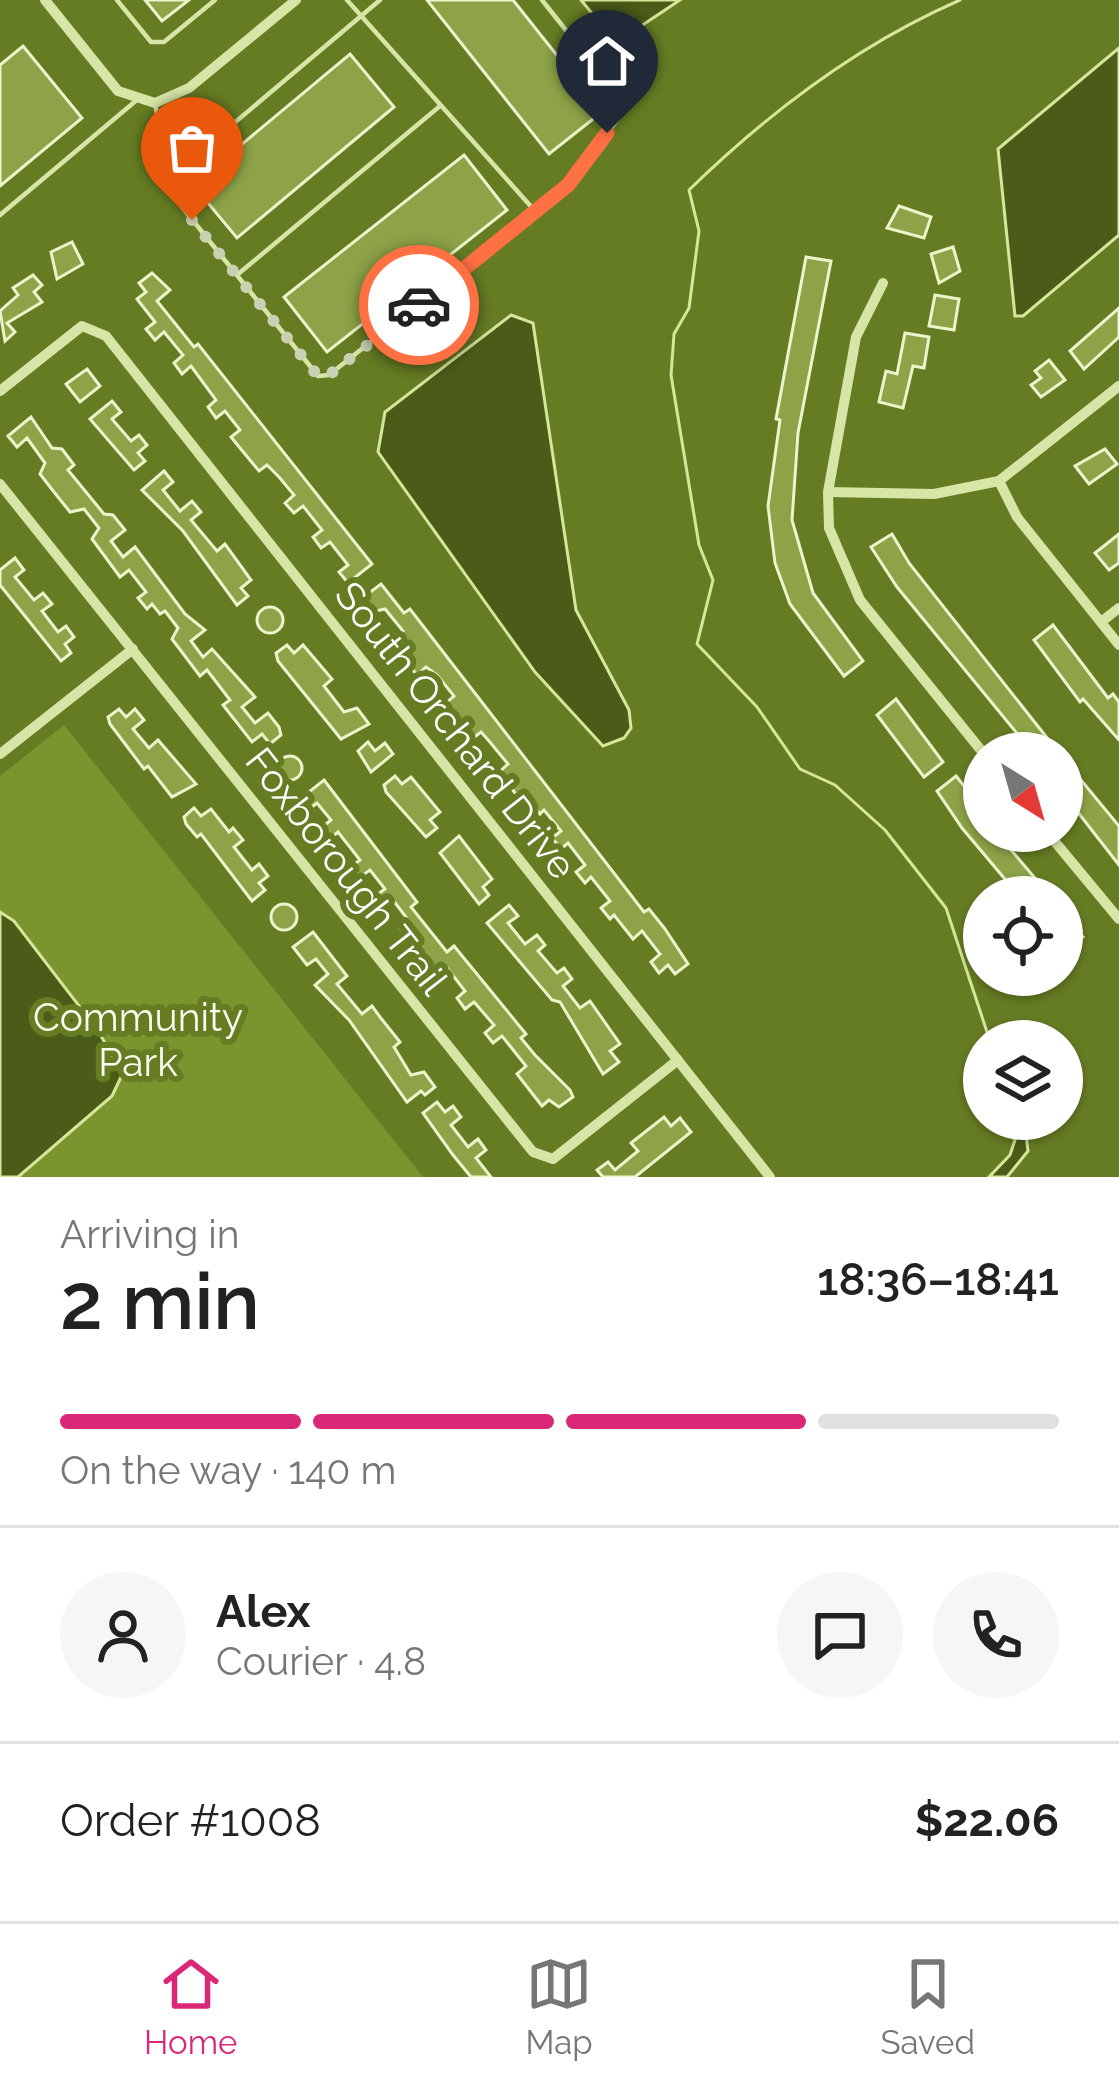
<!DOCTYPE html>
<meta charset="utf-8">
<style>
:root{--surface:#fff;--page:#f6f6f6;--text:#222;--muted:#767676;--line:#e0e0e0;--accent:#db2777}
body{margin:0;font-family:Raleway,sans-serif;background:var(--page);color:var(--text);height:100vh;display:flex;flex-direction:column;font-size:45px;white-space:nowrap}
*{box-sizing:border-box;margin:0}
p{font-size:39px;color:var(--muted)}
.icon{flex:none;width:66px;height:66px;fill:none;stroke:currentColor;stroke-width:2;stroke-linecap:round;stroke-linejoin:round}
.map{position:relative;height:1177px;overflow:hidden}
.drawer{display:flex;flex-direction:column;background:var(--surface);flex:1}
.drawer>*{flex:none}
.needle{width:78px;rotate:143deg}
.fabs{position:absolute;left:963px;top:732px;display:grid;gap:24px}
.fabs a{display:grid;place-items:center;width:120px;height:120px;border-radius:50%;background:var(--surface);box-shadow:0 3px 9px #0004;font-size:60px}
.pin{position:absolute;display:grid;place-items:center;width:102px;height:102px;color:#fff;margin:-123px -51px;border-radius:50% 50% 50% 0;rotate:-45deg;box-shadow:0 0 12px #0007}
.pin .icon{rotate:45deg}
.courier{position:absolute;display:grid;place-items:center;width:120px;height:120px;margin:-60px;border:9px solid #ff7043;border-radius:50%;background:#fff;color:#222;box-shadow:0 3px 15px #0007}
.headline em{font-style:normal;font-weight:600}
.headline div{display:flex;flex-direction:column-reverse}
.headline{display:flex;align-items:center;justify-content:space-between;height:204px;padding:0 60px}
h1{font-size:78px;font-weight:600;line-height:90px}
.bar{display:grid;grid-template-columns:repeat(4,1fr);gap:18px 12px;align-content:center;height:144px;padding:0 60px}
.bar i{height:15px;border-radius:9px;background:var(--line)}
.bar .selected{background:var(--accent)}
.bar p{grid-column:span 4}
.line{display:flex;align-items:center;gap:30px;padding:0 60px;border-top:3px solid var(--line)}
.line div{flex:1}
.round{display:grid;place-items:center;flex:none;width:126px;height:126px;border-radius:63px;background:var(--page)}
.tab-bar{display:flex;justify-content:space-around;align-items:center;height:168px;border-top:3px solid var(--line);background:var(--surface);font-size:33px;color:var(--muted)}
.tab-bar a{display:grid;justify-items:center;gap:6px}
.tab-bar .selected{color:var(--accent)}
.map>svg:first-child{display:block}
.green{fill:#7c942d}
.water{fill:#4b5c18;stroke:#d6e69b;stroke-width:3}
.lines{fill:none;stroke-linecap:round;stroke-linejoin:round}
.stream{stroke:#d6e69b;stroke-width:3}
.building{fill:#8ea347;stroke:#ebf4ca;stroke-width:3}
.lane{stroke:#d7e5a7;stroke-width:4.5}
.street{stroke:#d7e5a7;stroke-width:10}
.done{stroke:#c9d1b2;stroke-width:12;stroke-dasharray:0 21.6}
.route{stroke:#ff7043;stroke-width:15}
.labels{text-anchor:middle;stroke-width:12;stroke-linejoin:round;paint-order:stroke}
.street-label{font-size:39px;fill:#fff;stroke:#667c23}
.park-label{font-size:39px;fill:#f9fcef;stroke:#667c23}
</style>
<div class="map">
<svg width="1119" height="1177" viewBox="0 0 1119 1177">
<rect width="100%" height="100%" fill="#667c23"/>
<path class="green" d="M64,725L423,1177H0V776Z"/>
<g class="water">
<path d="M581,0H680L623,38L608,33Z"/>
<path d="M1119,48V235L1023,316H1015L998,149Z"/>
<path d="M511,315L533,323L576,610L629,710L631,728L624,738L603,746L535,672L378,452L385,412Z"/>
<path d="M0,912L14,921L99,1032L122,1075L112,1096L18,1177H0Z"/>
<path d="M992,1119H1014L1026,1134L1028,1151L1007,1177H989L1010,1155L1015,1140Z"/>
</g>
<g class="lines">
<g class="stream">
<path d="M960,0C859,44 768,113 689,190L699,231L689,308L674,334L671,375L699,545L713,580L697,644L757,707L800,769L835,785L885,830L946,908L990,1041"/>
<path d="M984,1078V1099"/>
</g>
</g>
<g class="building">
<path d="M145,0H189L162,21Z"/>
<path d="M427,0H513L602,112L549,154Z"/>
<path d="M23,46L82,118L0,186V65Z"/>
<path d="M350,54L394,107L237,238L193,185Z"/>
<path d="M464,155L507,210L327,352L284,297Z"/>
<path d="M899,206L931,217L924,238L887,228Z"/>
<path d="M72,242L83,264L57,279L51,252Z"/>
<path d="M953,247L960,271L939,283L931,254Z"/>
<path d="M806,257L831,261L798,433L792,520L813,593L863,661L844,676L790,604L775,563L768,506L780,420L776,419Z"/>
<path d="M152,273L170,290L157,301L194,347L198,344L372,564L348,583L339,572L348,565L330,542L321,548L313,537L322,530L303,506L294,513L285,503L294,495L279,477L267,465L259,471L240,448L231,437L240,430L225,411L216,418L208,407L216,400L191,366L182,374L174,363L183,355L164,332L155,340L146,329L155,322L137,299L146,292L139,283Z"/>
<path d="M33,275L42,285L34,292L42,302L7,323L15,332L5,341L0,311L18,295L13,288Z"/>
<path d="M935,295L959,299L954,330L929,326Z"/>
<path d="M1119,308V337L1084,369L1070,351Z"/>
<path d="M905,333L929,337L924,368L913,366L903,408L879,402L886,371L897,374Z"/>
<path d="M1049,360L1065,380L1041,397L1031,385L1041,378L1035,371Z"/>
<path d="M87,369L100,386L80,402L66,384Z"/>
<path d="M112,401L121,412L112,419L131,441L139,435L147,445L138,453L145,461L134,470L90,419Z"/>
<path d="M31,417L52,448L62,449L74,465L68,470L104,514L113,515L125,530L111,541L123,557L135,547L185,614L205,630L191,641L203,657L212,649L255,697L242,707L255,723L268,713L279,727L281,735L270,744L262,734L252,742L223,705L230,700L207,670L200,676L172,639L178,628L165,611L160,614L152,604L147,609L138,598L146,592L129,570L120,577L92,539L99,528L84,509L70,512L54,492L40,474L45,463L27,438L17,447L8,436Z"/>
<path d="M1105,449L1117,464L1089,484L1075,466Z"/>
<path d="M164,471L173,482L163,490L180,511L192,501L201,512L191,520L217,551L225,544L251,580L241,588L248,596L237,605L183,531L142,490Z"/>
<path d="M892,534L909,563L1059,753H1033L897,587L871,547Z"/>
<path d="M1119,534V563L1109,570L1095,553Z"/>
<path d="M15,558L24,570L15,577L34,600L43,593L52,604L42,611L58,632L66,626L74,637L65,644L71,653L61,661L0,585V570Z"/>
<path d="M381,584L404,613L410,609L644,912L649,909L665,929L688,964L675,974L668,965L659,973L651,962L660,954L642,931L633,939L614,915L610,919L601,908L610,901L591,877L585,883L576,872L585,865L568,843L561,849L552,838L561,831L544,810L540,814L532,804L527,807L515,793L499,772L508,764L489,741L481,732L472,739L464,729L445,704L454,696L437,675L426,667L417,675L408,664L412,661L393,638L403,631L385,609L371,612L361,599Z"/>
<circle cx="270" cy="620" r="13"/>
<path d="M1053,625L1108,698L1113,694L1119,702V740L1083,699L1080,702L1034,640Z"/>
<path d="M287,645L294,653L303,645L332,679L324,686L344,712L357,708L369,724L341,739L278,661L276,653Z"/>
<path d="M896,699L943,762L924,777L877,715Z"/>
<path d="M119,709L126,717L135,709L144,720L133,729L149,748L158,740L196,784L172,797L148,766L144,769L110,724L108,717Z"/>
<path d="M368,742L375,751L385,743L393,754L371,772L358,751Z"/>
<circle cx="290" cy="768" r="12"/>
<path d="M1062,757L1119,826V865L1062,792Z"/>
<path d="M395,776L402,784L411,777L440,812L430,820L437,828L426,837L386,792L384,785Z"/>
<path d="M956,776L977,802L984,831H995L1051,897H1020L962,828L937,791Z"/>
<path d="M324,780L417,902L411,907L447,952L454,946L526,1034L521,1038L535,1055L570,1090L573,1097L559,1107L549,1100L542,1106L517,1074L526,1066L502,1036L493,1043L485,1033L494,1025L474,1002L465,1009L457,998L465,991L448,969L438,976L400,928L409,921L393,900L384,907L375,896L385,889L370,870L360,877L352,866L360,860L338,832L330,839L321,828L331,820L317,803L308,810L300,799Z"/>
<path d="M194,808L201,816L211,809L229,832L233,828L243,840L234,847L252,870L259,864L268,876L259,883L265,890L252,901L201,834L197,837L186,824L184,817Z"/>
<path d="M459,836L492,879L483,887L489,895L479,904L440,853Z"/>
<circle cx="284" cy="917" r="13"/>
<path d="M509,905L518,916L508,923L525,944L537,935L545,945L538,951L557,973L564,968L572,979L563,986L580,1008L590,1001L620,1044L610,1051L619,1062L603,1074L560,1002L552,1000L487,923Z"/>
<path d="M1062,911L1083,937L1062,953Z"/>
<path d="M313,932L347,976L337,984L362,1014L372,1006L380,1017L400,1042L394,1047L411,1075L424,1072L435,1087L425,1095L421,1091L407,1102L349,1020L315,985L328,974L316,959L307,965L293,947Z"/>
<path d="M437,1102L445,1112L453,1106L461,1117L451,1125L468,1147L478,1139L486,1150L476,1158L491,1177H471L453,1155L423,1113Z"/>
<path d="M664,1117L671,1126L680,1118L691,1132L635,1177H603L597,1170L608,1162L615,1170L638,1151L631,1143Z"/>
</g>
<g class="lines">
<g class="lane">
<path d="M117,0L151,42H164L215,0"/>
<path d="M347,0L535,211"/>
<path d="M155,103L170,192L318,376L329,375L568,185L627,107L542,0"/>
<path d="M169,178L380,0"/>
<path d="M0,215L138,99"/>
<path d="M237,275L440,106"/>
</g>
<g class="street">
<path d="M45,0L118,91L155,103L189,88L296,0"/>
<path d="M883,283L856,337L828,492L829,528L860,600L984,754"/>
<path d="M0,391L82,326L106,336L770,1177"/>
<path d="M999,481L1017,517L1119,645"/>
<path d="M0,484L533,1152L553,1159L678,1060"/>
<path d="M828,492L934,494L999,481L1119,386"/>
<path d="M1101,622L1119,608"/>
<path d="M0,754L133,649"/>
<path d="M1046,831L1119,919"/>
</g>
</g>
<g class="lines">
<path class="done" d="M192,220L318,376L329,375L419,305"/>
<path class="route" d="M419,305L568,185L607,133"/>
</g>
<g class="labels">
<g class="street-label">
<text transform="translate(456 730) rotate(52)" y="14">South Orchard Drive</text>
<text transform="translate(347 871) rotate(52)" y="14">Foxborough Trail</text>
</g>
<g class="park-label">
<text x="138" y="1031">Community<tspan x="138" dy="45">Park</tspan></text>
</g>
</g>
</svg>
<div class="fabs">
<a><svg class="needle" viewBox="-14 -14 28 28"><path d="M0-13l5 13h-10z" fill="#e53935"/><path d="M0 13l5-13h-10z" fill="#767676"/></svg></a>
<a><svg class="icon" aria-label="locate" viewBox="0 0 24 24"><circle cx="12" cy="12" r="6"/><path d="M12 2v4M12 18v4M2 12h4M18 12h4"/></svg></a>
<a><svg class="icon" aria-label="layers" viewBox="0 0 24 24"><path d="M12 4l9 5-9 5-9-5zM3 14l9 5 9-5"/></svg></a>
</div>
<div class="pin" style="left:192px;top:220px;background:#ea580c"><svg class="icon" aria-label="bag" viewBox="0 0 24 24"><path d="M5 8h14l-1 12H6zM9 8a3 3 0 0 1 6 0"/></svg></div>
<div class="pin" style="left:607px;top:133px;background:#1f2937"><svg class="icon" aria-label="home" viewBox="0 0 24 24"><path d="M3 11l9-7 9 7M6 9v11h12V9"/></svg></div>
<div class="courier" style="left:419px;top:305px"><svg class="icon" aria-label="car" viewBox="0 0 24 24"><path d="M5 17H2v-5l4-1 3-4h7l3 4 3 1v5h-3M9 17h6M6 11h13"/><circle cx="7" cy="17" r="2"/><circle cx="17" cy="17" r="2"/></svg></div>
</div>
<section class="drawer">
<div class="headline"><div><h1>2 min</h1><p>Arriving in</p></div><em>18:36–18:41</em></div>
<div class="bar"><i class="selected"></i><i class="selected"></i><i class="selected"></i><i></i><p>On the way · 140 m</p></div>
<div class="line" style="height:216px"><a class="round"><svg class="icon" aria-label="person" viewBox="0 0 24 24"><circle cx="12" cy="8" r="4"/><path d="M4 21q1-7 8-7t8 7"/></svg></a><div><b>Alex</b><p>Courier · 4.8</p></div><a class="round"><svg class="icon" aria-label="chat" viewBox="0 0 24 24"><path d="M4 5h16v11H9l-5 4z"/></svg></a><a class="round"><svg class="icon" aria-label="phone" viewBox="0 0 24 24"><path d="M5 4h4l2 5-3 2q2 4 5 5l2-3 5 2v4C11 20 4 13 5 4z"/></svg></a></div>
<div class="line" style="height:156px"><div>Order #1008</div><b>$22.06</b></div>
</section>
<nav class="tab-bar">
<a class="selected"><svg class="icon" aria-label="home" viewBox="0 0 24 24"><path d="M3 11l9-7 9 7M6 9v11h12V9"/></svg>Home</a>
<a><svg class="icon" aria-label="map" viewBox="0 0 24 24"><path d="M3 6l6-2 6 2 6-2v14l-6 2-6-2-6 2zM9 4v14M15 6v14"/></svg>Map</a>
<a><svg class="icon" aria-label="saved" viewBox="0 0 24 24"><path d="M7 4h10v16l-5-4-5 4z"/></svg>Saved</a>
</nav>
